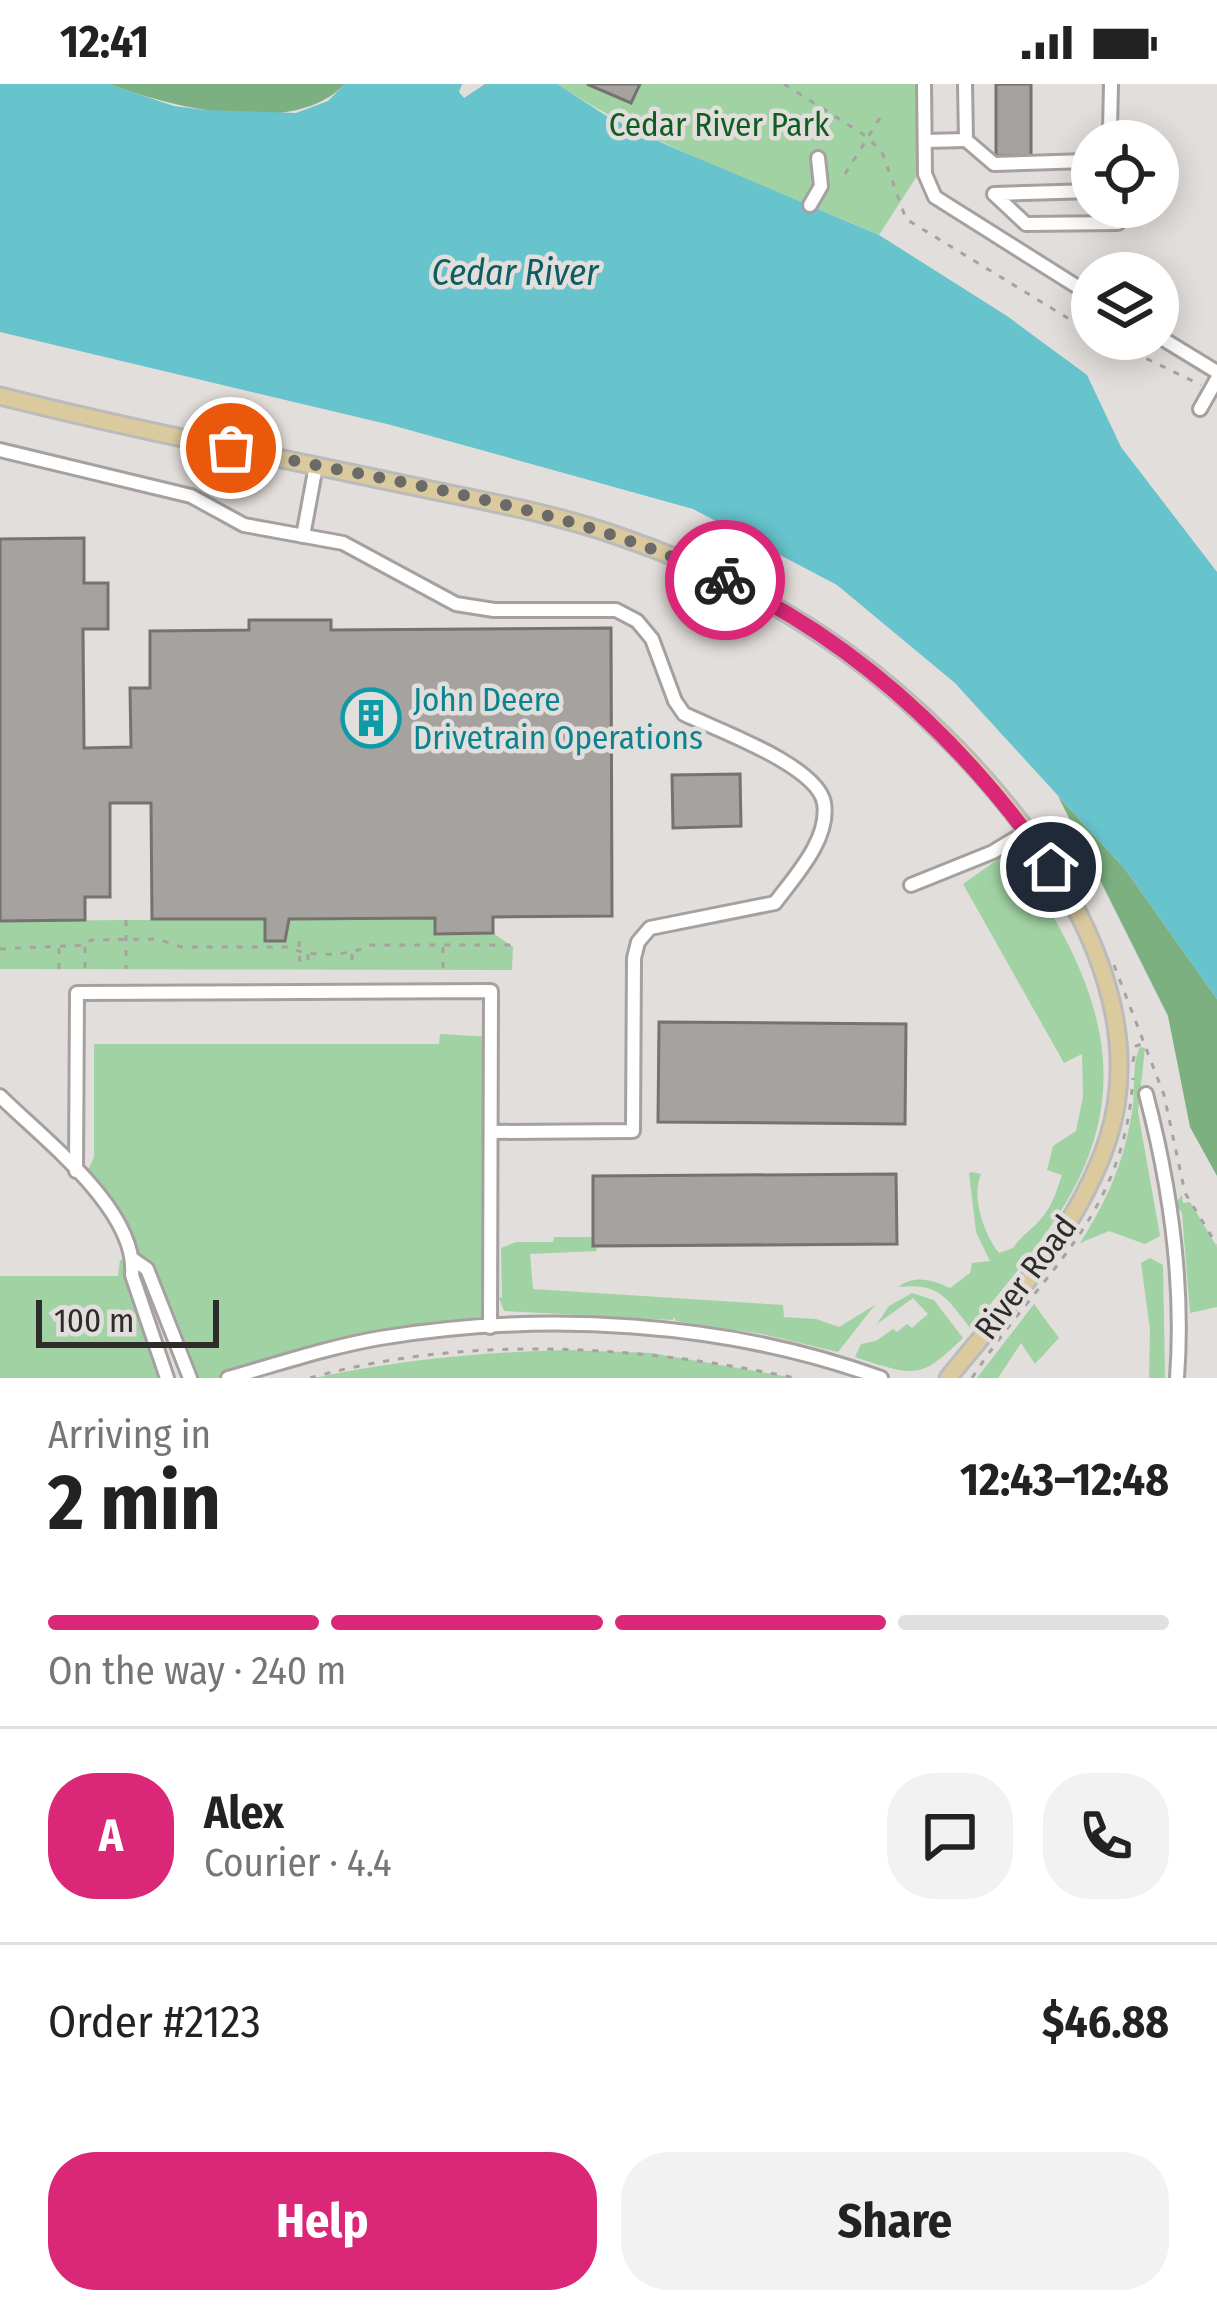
<!DOCTYPE html>
<meta charset="utf-8">
<style>
:root{--surface:#fff;--page:#f2f2f2;--text:#222;--muted:#767676;--line:#e0e0e0;--accent:#db2777}
body{margin:0;font-family:"Fira Sans Condensed",sans-serif;background:var(--page);color:var(--text);height:100vh;display:flex;flex-direction:column;font-size:45px;white-space:nowrap}
*{box-sizing:border-box;margin:0}
p{font-size:39px;color:var(--muted)}
.icon{flex:none;width:66px;height:66px;fill:none;stroke:currentColor;stroke-width:2;stroke-linecap:round;stroke-linejoin:round}
.map{position:relative;height:1294px;overflow:hidden}
.sheet{display:flex;flex-direction:column;background:var(--surface);flex:1}
.sheet>*{flex:none}
.tools{position:absolute;left:1071px;top:36px;display:grid;gap:24px}
.tools a{display:grid;place-items:center;width:108px;height:108px;border-radius:50%;background:var(--surface);box-shadow:0 6px 30px #0003;font-size:60px}
.scale{position:absolute;left:36px;bottom:30px;width:183px;box-sizing:border-box;padding-left:12px;border:6px solid #2d2c2b;border-top:0;font-size:33px;line-height:42px;white-space:nowrap;color:#2d2c2b;-webkit-text-stroke:9px #e2dedb;paint-order:stroke}
.pin{position:absolute;display:grid;place-items:center;width:102px;height:102px;color:#fff;margin:-51px;border:6px solid #fff;border-radius:50%;box-shadow:0 3px 12px #0007}
.courier{position:absolute;display:grid;place-items:center;width:120px;height:120px;margin:-60px;border:9px solid #db2777;border-radius:50%;background:#fff;color:#222;box-shadow:0 3px 15px #0007}
.summary em{font-style:normal;font-weight:700}
.summary div{display:flex;flex-direction:column-reverse}
.summary{display:flex;align-items:center;justify-content:space-between;height:204px;padding:0 48px}
h1{font-size:78px;font-weight:700;line-height:90px}
.bar{display:grid;grid-template-columns:repeat(4,1fr);gap:18px 12px;align-content:center;height:144px;padding:0 48px}
.bar i{height:15px;border-radius:9px;background:var(--line)}
.bar .active{background:var(--accent)}
.bar p{grid-column:span 4}
.line{display:flex;align-items:center;gap:30px;padding:0 48px;border-top:3px solid var(--line)}
.line div{flex:1}
.round{display:grid;place-items:center;flex:none;width:126px;height:126px;border-radius:48px;background:var(--page)}
.button{display:flex;gap:24px;margin-top:auto;padding:24px 48px}
.button a{flex:1;height:138px;border-radius:48px;background:var(--accent);color:#fff;font-size:48px;font-weight:700;line-height:138px;text-align:center}
.button a+a{background:var(--page);color:var(--text)}
.status{display:flex;justify-content:space-between;align-items:center;height:84px;padding:0 60px;background:var(--surface);direction:ltr}
.status svg{height:33px;fill:currentColor}
.map>svg:first-child{display:block}
.green{fill:#a1d2a4}
.forest{fill:#7cb080}
.water{fill:#67c3cc}
.building{fill:#a5a29f;stroke:#75726f;stroke-width:3}
.lines{fill:none;stroke-linecap:round;stroke-linejoin:round}
.minor-casing{stroke:#a6a19f;stroke-width:18}
.major-casing{stroke:#bcbbbb;stroke-width:21}
.path{stroke:#a5a2a0;stroke-width:3;stroke-dasharray:6 9;stroke-linecap:butt}
.minor{stroke:#fff;stroke-width:12}
.major{stroke:#daca9e;stroke-width:15}
.done{stroke:#6c6a69;stroke-width:12;stroke-dasharray:0 21.6}
.route{stroke:#db2777;stroke-width:15}
.labels{text-anchor:middle;stroke-width:9;stroke-linejoin:round;paint-order:stroke}
.park-label{font-size:33px;fill:#105e22;stroke:#e2dedb}
.culture-label{font-size:33px;fill:#0d838f;stroke:#e2dedb;text-anchor:start}
.street-label{font-size:33px;fill:#2d2c2b;stroke:#e2dedb}
.water-label{font-size:36px;font-style:italic;fill:#0d5d64;stroke:#e2dedb}
</style>
<div class="status"><b>12:41</b><svg viewBox="0 0 49 12"><path d="M0 12V9h3v3zM5 12V6h3v6zM10 12V3h3v9zM15 12V0h3v12zM26 1h20v11H26zM47 4h2v5h-2z"/></svg></div>
<div class="map">
<svg width="1217" height="1294" viewBox="0 0 1217 1294">
<rect width="100%" height="100%" fill="#e2dedb"/>
<g class="green">
<path d="M557,0H916L917,92L879,151C770,103 656,64 557,0Z"/>
<path d="M1011,766C1091,883 1143,991 1065,1120C1039,1164 1002,1204 971,1245C946,1214 941,1199 898,1203C915,1190 933,1196 950,1204L970,1189L972,1179L990,1177L976,1148L969,1089L972,1088L981,1090C971,1113 984,1150 999,1169L1013,1164C1022,1151 1030,1147 1040,1136C1051,1125 1057,1106 1062,1091L1047,1086L1053,1062L1076,1047L1083,1013L1082,970L1064,979L963,800Z"/>
<path d="M435,834L436,849H493L513,863L512,886L0,885V837L265,835L285,857L289,835Z"/>
<path d="M440,950L491,953L490,1243L378,1255L228,1294H190L147,1185L133,1177L167,1294H0V1192H118L120,1176H132L122,1144L84,1096L94,1073V960H439Z"/>
<path d="M1140,963L1145,964L1138,1028L1160,1152L1145,1160L1109,1147L1080,1159C1107,1117 1124,1078 1132,1028C1136,1008 1131,980 1140,963Z"/>
<path d="M1182,1111L1183,1119L1190,1118L1217,1163V1223L1190,1229L1182,1129L1175,1120Z"/>
<path d="M554,1153H593L597,1167L530,1170L533,1205L783,1221L784,1233L816,1235L839,1243L875,1221L838,1268L762,1250L676,1237L674,1233L673,1236L504,1227L499,1214L502,1213L501,1164L516,1158H553Z"/>
<path d="M1150,1174L1163,1181L1165,1294H1149L1150,1245L1141,1179Z"/>
<path d="M912,1209L934,1216L963,1254C921,1294 918,1294 855,1273L861,1260L876,1257L893,1245L897,1248L907,1240L912,1244L928,1230L913,1214L877,1240L889,1222Z"/>
<path d="M1034,1220L1059,1254L1035,1280L1021,1259L998,1294H977Z"/>
<path d="M567,1266L651,1269L795,1294H314C399,1276 481,1268 567,1266Z"/>
</g>
<g class="forest">
<path d="M108,0H345C292,55 172,23 108,0Z"/>
<path d="M1058,712L1125,785L1217,915V1092L1190,1043L1168,932Z"/>
</g>
<path class="water" d="M0,0H108L174,22L205,26L296,29L328,17L345,0H462L459,8L464,14L485,0H557L605,31L667,61L879,151L1007,232L1087,291L1121,363L1217,488V915L1125,785L955,599L837,501L693,425L391,341L0,248Z"/>
<g class="building">
<path d="M587,0H640L631,19Z"/>
<rect x="996" y="0" width="35" height="72"/>
<path d="M84,454V499H108V545H83L84,664L131,663L130,604H150V547L249,546V536H331V546L611,544L612,832L493,833V849L435,850V834L289,835L285,857H265V835H152L151,719H110V813H85V836L0,837V455Z"/>
<path d="M740,690L741,742L673,744L672,691Z"/>
<path d="M659,938L906,940L905,1040L658,1038Z"/>
<path d="M896,1090L897,1160L593,1162V1092Z"/>
</g>
<g class="lines">
<defs>
<g id="minor">
<path d="M924,0L925,90L935,113L1092,212"/>
<path d="M966,56L994,80L1087,77L1092,71"/>
<path d="M925,57L966,56L965,0"/>
<path d="M1102,57L1110,45L1111,0"/>
<path d="M1092,107L994,110L1026,140L1118,139L1117,123"/>
<path d="M810,121L821,102L818,74"/>
<path d="M1158,252L1217,288"/>
<path d="M1200,325L1217,295"/>
<path d="M0,366L191,412L244,441L343,459L456,520L494,526H616L637,537L652,555L675,617L684,630C718,646 818,682 824,719C830,755 795,792 775,819L650,844L638,858L634,874L633,1047L491,1048"/>
<path d="M303,452L316,382"/>
<path d="M911,801L993,768L1026,748"/>
<path d="M1146,1010C1170,1101 1184,1199 1177,1294"/>
<path d="M0,1012C42,1054 138,1126 132,1191L167,1294"/>
<path d="M76,1087L77,909L491,907L490,1243"/>
<path d="M134,1176L147,1185L190,1294"/>
<path d="M228,1294C278,1280 328,1263 380,1254C543,1227 725,1237 881,1294"/>
</g>
<path id="major" d="M0,312C134,346 271,372 407,401C477,416 550,428 618,452C698,479 774,517 843,566C979,664 1167,871 1108,1055C1078,1147 1008,1220 948,1294"/>
</defs>
<use href="#minor" class="minor-casing"/>
<use href="#major" class="major-casing"/>
<g class="path">
<path d="M784,0L866,52L882,68L906,135L1092,249"/>
<path d="M845,90L883,29"/>
<path d="M1106,255L1201,301"/>
<path d="M126,836V885"/>
<path d="M299,857L300,885"/>
<path d="M85,863V885"/>
<path d="M443,863V885"/>
<path d="M59,864V885"/>
<path d="M0,865L85,861L91,856L158,855L181,863H288C309,874 351,872 371,861H518"/>
<path d="M308,870V885"/>
<path d="M352,870V885"/>
<path d="M1114,881L1164,1011L1185,1109L1217,1161"/>
<path d="M1133,978L1136,962L1145,959"/>
<path d="M310,1294C466,1250 638,1261 795,1294"/>
<path d="M972,1294C1042,1186 1124,1135 1133,994"/>
</g>
<use href="#minor" class="minor"/>
<use href="#major" class="major"/>
</g>
<g class="lines">
<path class="done" d="M231,364C397,399 571,422 725,496"/>
<path class="route" d="M725,496C859,560 967,662 1051,783"/>
</g>
<defs>
<symbol id="building-ring" viewBox="-11 -11 22 22"><circle r="9.5" fill="#e2dedb" stroke="#0f9aa8" stroke-width="1.5"/><path d="M-4-6H4V6H1V3H-1V6H-4ZM-2.5-4.3h1.7v1.8h-1.7ZM.8-4.3h1.7v1.8H.8ZM-2.5-1h1.7V.8h-1.7ZM.8-1h1.7V.8H.8Z" fill="#0f9aa8"/></symbol>
</defs>
<g fill-rule="evenodd">
<use href="#building-ring" x="338" y="601" width="66" height="66"/>
</g>
<g class="labels">
<g class="park-label">
<text x="719" y="52">Cedar River Park</text>
</g>
<g class="culture-label">
<text x="413" y="627">John Deere<tspan x="413" dy="38">Drivetrain Operations</tspan></text>
</g>
<g class="street-label">
<text transform="translate(1025 1193) rotate(-53)" y="12">River Road</text>
</g>
<g class="water-label">
<text x="515" y="201">Cedar River</text>
</g>
</g>
</svg>
<div class="tools">
<a><svg class="icon" aria-label="locate" viewBox="0 0 24 24"><circle cx="12" cy="12" r="6"/><path d="M12 2v4M12 18v4M2 12h4M18 12h4"/></svg></a>
<a><svg class="icon" aria-label="layers" viewBox="0 0 24 24"><path d="M12 4l9 5-9 5-9-5zM3 14l9 5 9-5"/></svg></a>
</div>
<div class="scale">100 m</div>
<div class="pin" style="left:231px;top:364px;background:#ea580c"><svg class="icon" aria-label="bag" viewBox="0 0 24 24"><path d="M5 8h14l-1 12H6zM9 8a3 3 0 0 1 6 0"/></svg></div>
<div class="pin" style="left:1051px;top:783px;background:#1f2937"><svg class="icon" aria-label="home" viewBox="0 0 24 24"><path d="M3 11l9-7 9 7M6 9v11h12V9"/></svg></div>
<div class="courier" style="left:725px;top:496px"><svg class="icon" aria-label="bike" viewBox="0 0 24 24"><circle cx="6" cy="16" r="4"/><circle cx="18" cy="16" r="4"/><path d="M6 16l4-8h5l3 8M10 8l3 8H6M13 5h3"/></svg></div>
</div>
<section class="sheet">
<div class="summary"><div><h1>2 min</h1><p>Arriving in</p></div><em>12:43–12:48</em></div>
<div class="bar"><i class="active"></i><i class="active"></i><i class="active"></i><i></i><p>On the way · 240 m</p></div>
<div class="line" style="height:216px"><b class="round" style="background:var(--accent);color:#fff">A</b><div><b>Alex</b><p>Courier · 4.4</p></div><a class="round"><svg class="icon" aria-label="chat" viewBox="0 0 24 24"><path d="M4 5h16v11H9l-5 4z"/></svg></a><a class="round"><svg class="icon" aria-label="phone" viewBox="0 0 24 24"><path d="M5 4h4l2 5-3 2q2 4 5 5l2-3 5 2v4C11 20 4 13 5 4z"/></svg></a></div>
<div class="line" style="height:156px"><div>Order #2123</div><b>$46.88</b></div>
<div class="button"><a>Help</a><a>Share</a></div>
</section>
